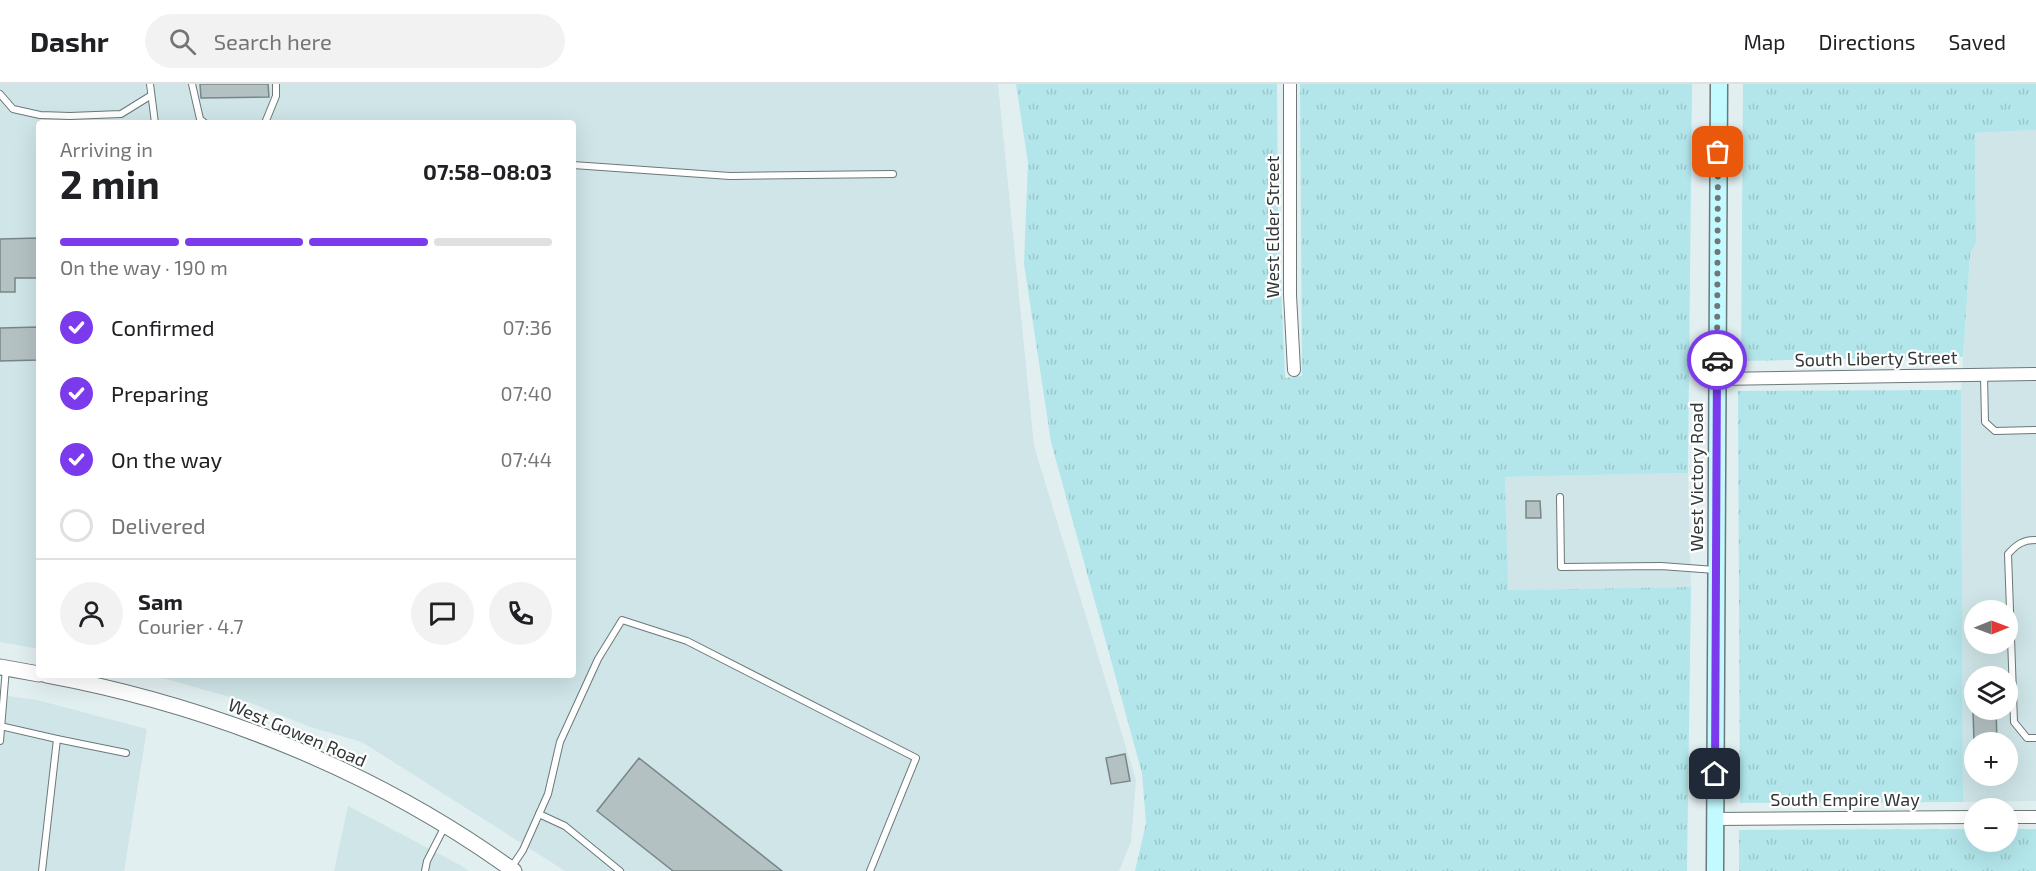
<!DOCTYPE html>
<meta charset="utf-8">
<style>
:root{--surface:#fff;--page:#f2f2f2;--text:#202124;--muted:#757577;--line:#e0e0e0;--accent:#7c3aed}
body{margin:0;font-family:"Exo 2",sans-serif;background:var(--page);color:var(--text);height:100vh;display:flex;flex-direction:column;font-size:22px;white-space:nowrap}
*{box-sizing:border-box;margin:0}
p{font-size:20px;color:var(--muted)}
.icon{flex:none;width:33px;height:33px;fill:none;stroke:currentColor;stroke-width:2;stroke-linecap:round;stroke-linejoin:round}
.map{position:relative;flex:1;overflow:hidden}
.drawer{position:absolute;left:36px;top:36px;width:540px;height:558px;display:flex;flex-direction:column;background:var(--surface);border-radius:6px;box-shadow:0 6px 24px #0002}
.drawer>*{flex:none}
.needle{width:39px;rotate:89deg}
.tools{position:absolute;left:1964px;top:516px;display:grid;gap:12px}
.tools a{display:grid;place-items:center;width:54px;height:54px;border-radius:50%;background:var(--surface);box-shadow:0 6px 24px #0002;font-size:30px}
.pin{position:absolute;display:grid;place-items:center;width:51px;height:51px;color:#fff;margin:-26px;border-radius:12px;box-shadow:0 3px 9px #0006}
.courier{position:absolute;display:grid;place-items:center;width:60px;height:60px;margin:-30px;border:4px solid #7c3aed;border-radius:50%;background:#fff;color:#222;box-shadow:0 2px 8px #0007}
.headline em{font-style:normal;font-weight:700}
.headline div{display:flex;flex-direction:column-reverse}
.headline{display:flex;align-items:center;justify-content:space-between;height:102px;padding:0 24px}
h1{font-size:39px;font-weight:700;line-height:45px}
.bar{display:grid;grid-template-columns:repeat(4,1fr);gap:9px 6px;align-content:center;height:72px;padding:0 24px}
.bar i{height:8px;border-radius:4px;background:var(--line)}
.bar .selected{background:var(--accent)}
.bar p{grid-column:span 4}
.line{display:flex;align-items:center;gap:15px;padding:0 24px;border-top:2px solid var(--line)}
.line div{flex:1}
.round{display:grid;place-items:center;flex:none;width:63px;height:63px;border-radius:32px;background:var(--page)}
ol{padding:0 24px;list-style:none}
li{display:flex;align-items:center;gap:18px;height:66px}
li p{margin-inline-start:auto}
li .icon{padding:6px;border-radius:50%;background:var(--accent);color:#fff;stroke-width:4}
li:last-child{color:var(--muted)}
li i{width:33px;height:33px;border:3px solid var(--line);border-radius:50%}
header{display:flex;align-items:center;gap:36px;box-sizing:border-box;height:84px;padding:0 30px;background:var(--surface);border-bottom:2px solid var(--line)}
header strong{font-size:28px}
nav{display:flex;gap:33px;margin-inline-start:auto;font-size:21px}
.search{width:420px;height:54px;background:var(--page);display:flex;align-items:center;gap:15px;box-sizing:border-box;padding:0 21px;border-radius:33px;color:var(--muted);font-size:22px}
.map>svg:first-child{display:block}
.built{fill:#cfe5e7;fill-rule:evenodd}
.grass{fill:url(#grass-tufts)}
.building{fill:#b4c1c2;stroke:#798687;stroke-width:1.5}
.lines{fill:none;stroke-linecap:round;stroke-linejoin:round}
.service-casing{stroke:#6c7879;stroke-width:8}
.minor-casing{stroke:#6c7879;stroke-width:14}
.tertiary-casing{stroke:#6c7879;stroke-width:17}
.secondary-casing{stroke:#6c7879;stroke-width:19}
.service{stroke:#fff;stroke-width:6}
.minor{stroke:#fff;stroke-width:12}
.tertiary{stroke:#fff;stroke-width:15}
.secondary{stroke:#c2faff;stroke-width:16}
.done{stroke:#707778;stroke-width:6;stroke-dasharray:0 10.8}
.route{stroke:#7c3aed;stroke-width:8}
.labels{text-anchor:middle;stroke-width:4.5;stroke-linejoin:round;paint-order:stroke}
.street-label{font-size:18px;fill:#323738;stroke:#fff}
</style>
<header>
<strong>Dashr</strong>
<div class="search"><svg class="icon" aria-label="search" viewBox="0 0 24 24"><circle cx="10" cy="10" r="6"/><path d="M15 15l6 6"/></svg>Search here</div>
<nav><a>Map</a><a>Directions</a><a>Saved</a></nav>
</header>
<div class="map">
<svg width="2036" height="787" viewBox="0 0 2036 787">
<defs>
<pattern id="grass-tufts" width="24" height="20" patternUnits="userSpaceOnUse" patternTransform="scale(1.5)"><rect width="24" height="20" fill="#b2e6eb"/><path d="M3 7l-1-3M5 7V3M7 7l1-3M15 17l-1-3M17 17v-4M19 17l1-3" fill="none" stroke="#9ac6ca"/></pattern>
</defs>
<rect width="100%" height="100%" fill="#e2eff0"/>
<g class="built">
<path d="M0,0H998L1034,362L1136,696L1131,758L1119,787H565L362,658L310,643L251,619L152,591H573V39H39V565L0,558Z"/>
<path d="M2036,46V717L1963,718L1961,306L1970,171L1976,158L1975,49ZM1974,526H2007V560H1974ZM1974,592H2007V626H1974ZM1974,658H2007V692H1974Z"/>
<path d="M1688,389L1691,503L1507,506L1505,393Z"/>
<path d="M0,611L37,616L147,645L124,787H0Z"/>
<path d="M348,722L460,781L469,787H334Z"/>
</g>
<g class="grass">
<path d="M1016,0H1277L1278,132L1285,294L1302,292L1300,0H1692L1688,389L1505,393L1508,506L1691,503L1687,787H1135L1146,739L1142,689L1051,358L1024,180L1028,79Z"/>
<path d="M1743,0H2036V46L1975,49L1976,158L1970,171L1963,273L1741,277Z"/>
<path d="M1961,306L1963,718L1740,719L1738,307Z"/>
<path d="M1974,745V758H2007V745H2036V787H1739V746Z"/>
</g>
<g class="building">
<path d="M200,0H268L269,13L201,14Z"/>
<path d="M39,154V194H15V208H0V155Z"/>
<path d="M39,243V276L0,277V244Z"/>
<path d="M1526,417H1540L1541,434H1526Z"/>
<path d="M1973,626H1996L1997,658H1974Z"/>
<path d="M1125,670L1130,697L1111,700L1106,674Z"/>
<path d="M639,674L782,787H673L597,727Z"/>
</g>
<g class="lines">
<defs>
<g id="service">
<path d="M150,0L155,39"/>
<path d="M192,0L200,35L205,39"/>
<path d="M0,10L13,25L40,31L70,32L121,30L150,12"/>
<path d="M265,39L276,12V0"/>
<path d="M573,81L730,92L893,90"/>
<path d="M1984,291L1985,338L1995,347L2036,346"/>
<path d="M1560,413L1561,483L1661,482L1715,486"/>
<path d="M2036,456C2023,456 2017,460 2008,470L2014,638L2027,654H2036"/>
<path d="M0,642L57,655"/>
<path d="M0,657L6,584"/>
<path d="M539,730L565,742L620,787"/>
<path d="M511,784L523,766L548,710L560,658L598,575L622,536L687,557L916,674L870,787"/>
<path d="M42,787L57,655L126,669"/>
<path d="M425,787L427,777L445,742"/>
</g>
<g id="minor">
<path d="M1290,0V211L1294,286"/>
<path d="M1717,295L2036,290"/>
<path d="M2007,733H2036"/>
<path d="M1715,735L1974,733"/>
</g>
<g id="tertiary">
<path d="M0,583L39,590"/>
<path d="M46,591C213,622 376,687 514,787"/>
</g>
<path id="secondary" d="M1715,787L1719,0"/>
</defs>
<use href="#service" class="service-casing"/>
<use href="#minor" class="minor-casing"/>
<use href="#tertiary" class="tertiary-casing"/>
<use href="#secondary" class="secondary-casing"/>
<use href="#service" class="service"/>
<use href="#minor" class="minor"/>
<use href="#tertiary" class="tertiary"/>
<use href="#secondary" class="secondary"/>
</g>
<g class="lines">
<path class="done" d="M1717,276L1718,68"/>
<path class="route" d="M1715,690L1717,276"/>
</g>
<g class="labels">
<g class="street-label">
<text transform="translate(1273 143) rotate(-90)" y="6">West Elder Street</text>
<text transform="translate(1876 275) rotate(-1)" y="6">South Liberty Street</text>
<text transform="translate(1697 393) rotate(-90)" y="6">West Victory Road</text>
<text transform="translate(297 649) rotate(23)" y="6">West Gowen Road</text>
<text x="1845" y="722">South Empire Way</text>
</g>
</g>
</svg>
<div class="tools">
<a><svg class="needle" viewBox="-14 -14 28 28"><path d="M0-13l5 13h-10z" fill="#e53935"/><path d="M0 13l5-13h-10z" fill="#757577"/></svg></a>
<a><svg class="icon" aria-label="layers" viewBox="0 0 24 24"><path d="M12 4l9 5-9 5-9-5zM3 14l9 5 9-5"/></svg></a>
<a>+</a>
<a>−</a>
</div>
<div class="pin" style="left:1718px;top:68px;background:#ea580c"><svg class="icon" aria-label="bag" viewBox="0 0 24 24"><path d="M5 8h14l-1 12H6zM9 8a3 3 0 0 1 6 0"/></svg></div>
<div class="pin" style="left:1715px;top:690px;background:#1f2937"><svg class="icon" aria-label="home" viewBox="0 0 24 24"><path d="M3 11l9-7 9 7M6 9v11h12V9"/></svg></div>
<div class="courier" style="left:1717px;top:276px"><svg class="icon" aria-label="car" viewBox="0 0 24 24"><path d="M5 17H2v-5l4-1 3-4h7l3 4 3 1v5h-3M9 17h6M6 11h13"/><circle cx="7" cy="17" r="2"/><circle cx="17" cy="17" r="2"/></svg></div>
<section class="drawer">
<div class="headline"><div><h1>2 min</h1><p>Arriving in</p></div><em>07:58–08:03</em></div>
<div class="bar"><i class="selected"></i><i class="selected"></i><i class="selected"></i><i></i><p>On the way · 190 m</p></div>
<ol>
<li><svg class="icon" aria-label="check" viewBox="0 0 24 24"><path d="M5 12l5 5 9-10"/></svg>Confirmed<p>07:36</p></li>
<li><svg class="icon" aria-label="check" viewBox="0 0 24 24"><path d="M5 12l5 5 9-10"/></svg>Preparing<p>07:40</p></li>
<li><svg class="icon" aria-label="check" viewBox="0 0 24 24"><path d="M5 12l5 5 9-10"/></svg>On the way<p>07:44</p></li>
<li><i></i>Delivered</li>
</ol>
<div class="line" style="height:108px"><a class="round"><svg class="icon" aria-label="person" viewBox="0 0 24 24"><circle cx="12" cy="8" r="4"/><path d="M4 21q1-7 8-7t8 7"/></svg></a><div><b>Sam</b><p>Courier · 4.7</p></div><a class="round"><svg class="icon" aria-label="chat" viewBox="0 0 24 24"><path d="M4 5h16v11H9l-5 4z"/></svg></a><a class="round"><svg class="icon" aria-label="phone" viewBox="0 0 24 24"><path d="M5 4h4l2 5-3 2q2 4 5 5l2-3 5 2v4C11 20 4 13 5 4z"/></svg></a></div>
</section>
</div>
